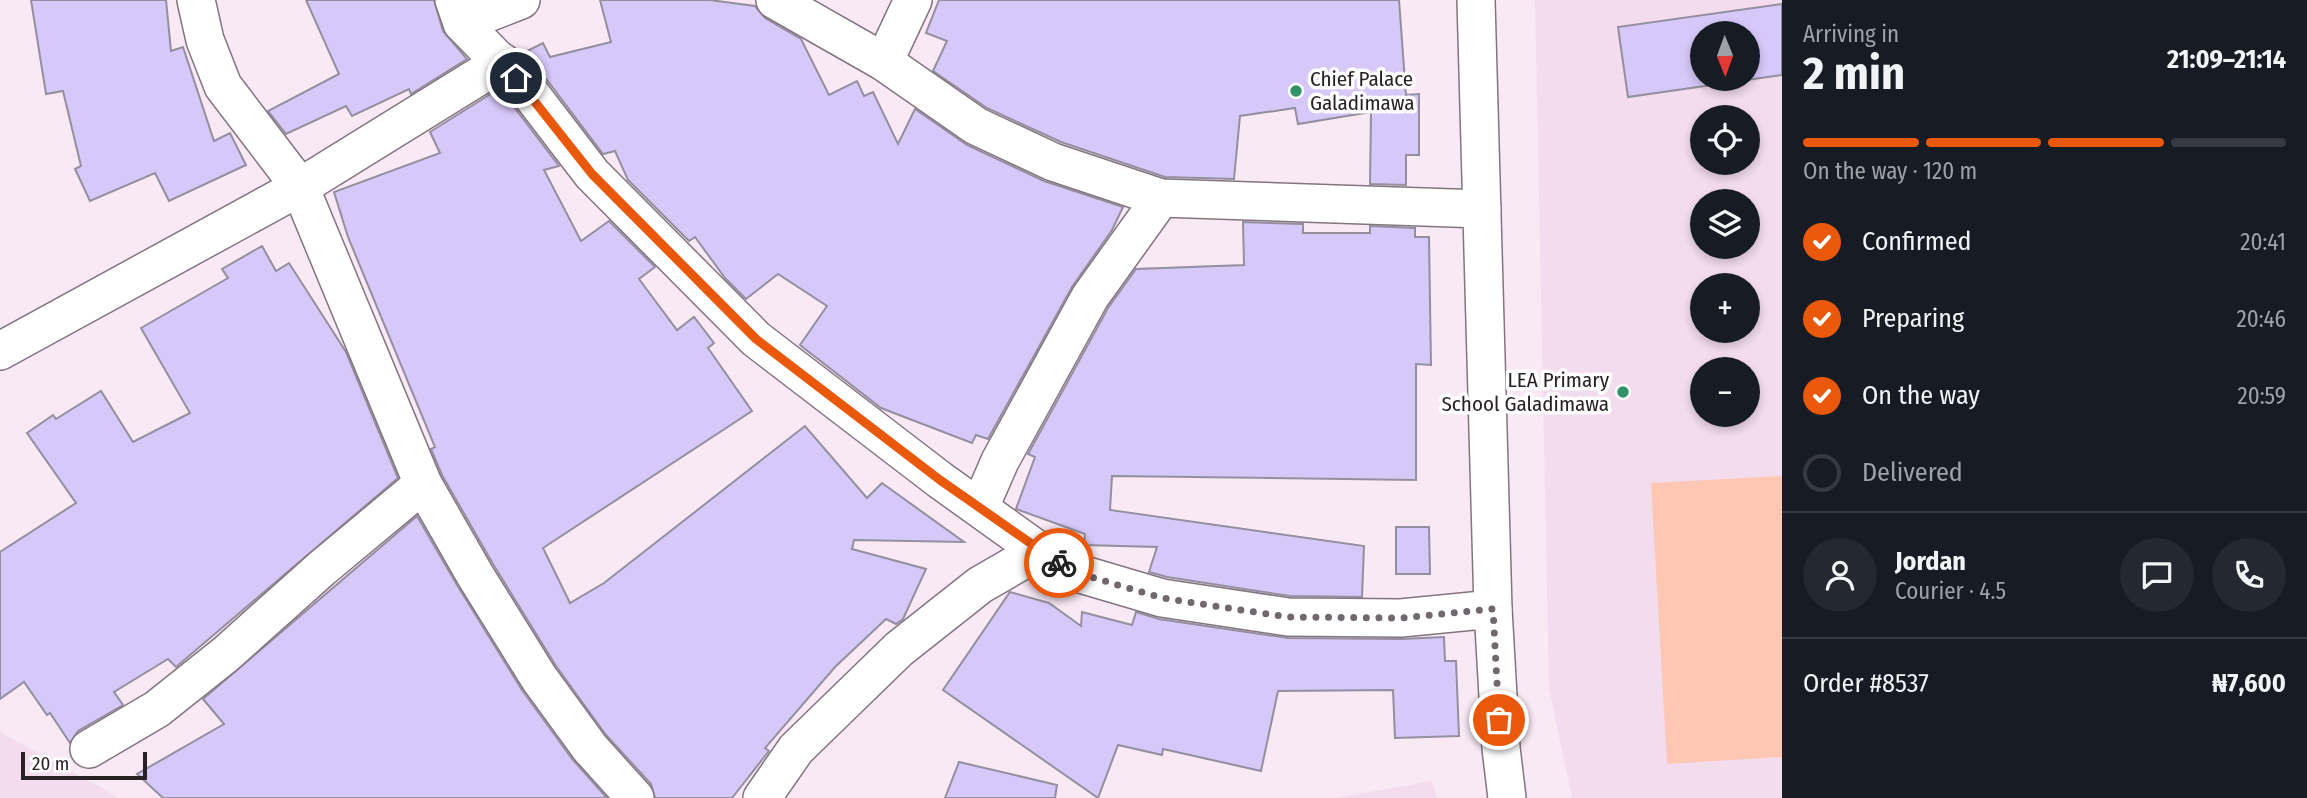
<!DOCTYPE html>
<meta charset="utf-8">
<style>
:root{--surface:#171b24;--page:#242831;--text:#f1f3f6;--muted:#9ea1a6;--line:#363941;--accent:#ea580c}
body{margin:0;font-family:"Fira Sans Condensed",sans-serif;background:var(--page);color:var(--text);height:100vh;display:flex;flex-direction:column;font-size:26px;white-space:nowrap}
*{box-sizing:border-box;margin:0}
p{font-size:23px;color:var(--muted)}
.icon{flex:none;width:38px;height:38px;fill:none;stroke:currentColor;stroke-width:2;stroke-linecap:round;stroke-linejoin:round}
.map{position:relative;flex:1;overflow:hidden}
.drawer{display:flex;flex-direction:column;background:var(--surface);width:525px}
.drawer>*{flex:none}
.needle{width:46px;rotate:179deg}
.tools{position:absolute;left:1690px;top:21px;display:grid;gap:14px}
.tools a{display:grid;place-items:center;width:70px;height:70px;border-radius:50%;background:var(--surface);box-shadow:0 4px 10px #0003;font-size:35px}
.scale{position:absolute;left:21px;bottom:18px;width:126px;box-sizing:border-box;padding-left:7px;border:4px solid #282227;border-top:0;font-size:19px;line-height:24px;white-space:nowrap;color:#282227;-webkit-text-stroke:5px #fff;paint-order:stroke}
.pin{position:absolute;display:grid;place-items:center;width:60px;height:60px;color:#fff;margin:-30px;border:4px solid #fff;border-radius:50%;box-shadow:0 2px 7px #0007}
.courier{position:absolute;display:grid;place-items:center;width:70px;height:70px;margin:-35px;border:5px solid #ea580c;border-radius:50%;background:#fff;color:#222;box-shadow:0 2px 9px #0007}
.summary em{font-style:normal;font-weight:700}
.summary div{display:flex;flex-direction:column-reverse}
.summary{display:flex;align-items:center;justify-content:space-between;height:119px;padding:0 21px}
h1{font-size:46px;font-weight:700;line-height:52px}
.bar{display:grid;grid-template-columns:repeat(4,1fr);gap:10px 7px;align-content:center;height:84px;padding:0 21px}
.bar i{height:9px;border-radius:5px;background:var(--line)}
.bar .selected{background:var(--accent)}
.bar p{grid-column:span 4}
.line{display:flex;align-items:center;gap:18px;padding:0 21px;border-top:2px solid var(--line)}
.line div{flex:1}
.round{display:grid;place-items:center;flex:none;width:74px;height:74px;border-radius:37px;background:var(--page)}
ol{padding:0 21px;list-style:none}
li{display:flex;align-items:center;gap:21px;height:77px}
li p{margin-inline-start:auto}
li .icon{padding:7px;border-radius:50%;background:var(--accent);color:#fff;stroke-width:4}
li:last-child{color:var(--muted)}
li i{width:38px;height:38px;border:4px solid var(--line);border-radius:50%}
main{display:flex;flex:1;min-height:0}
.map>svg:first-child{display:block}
.built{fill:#f2dcee;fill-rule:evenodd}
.green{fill:#fec7b3}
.building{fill:#d6c8f8;stroke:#948f9f;stroke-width:2;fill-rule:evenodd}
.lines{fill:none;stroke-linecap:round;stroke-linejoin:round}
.minor-casing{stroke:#837580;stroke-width:40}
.minor{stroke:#fff;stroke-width:37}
.done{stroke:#71686f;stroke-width:7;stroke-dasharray:0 12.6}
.route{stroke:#ea580c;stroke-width:9}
.poi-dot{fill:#34926a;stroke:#fff;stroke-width:2.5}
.labels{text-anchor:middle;stroke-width:7;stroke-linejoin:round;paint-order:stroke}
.poi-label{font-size:21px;fill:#282227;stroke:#fff;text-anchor:start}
</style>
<main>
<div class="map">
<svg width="1782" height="798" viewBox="0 0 1782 798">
<rect width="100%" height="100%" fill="#f8e9f5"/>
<g class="built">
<path d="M1535,0H1782V798H1572L1549,688ZM1703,33H1748V79H1703ZM1703,117H1748V163H1703ZM1703,201H1748V247H1703ZM1703,285H1748V331H1703ZM1703,369H1748V415H1703Z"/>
<path d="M0,732L114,795L117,798H0Z"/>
<path d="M1432,781L1437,798H1336Z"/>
</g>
<path class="green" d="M1782,476V757L1667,764L1651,483Z"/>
<g class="building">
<path d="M31,0H166L171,51L183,47L214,141L230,133L246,165L169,201L155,173L90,201L75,169L81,166L63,91L46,94Z"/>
<path d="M306,0H434L443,31L467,59L411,94L409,89L352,116L346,106L286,134L268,111L339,74Z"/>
<path d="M600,0H710L755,6L765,18L801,39L829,95L857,81L864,96L873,92L898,144L915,109L967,145L1044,181L1123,207L1112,230L1072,287L988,439L976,435L972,443L881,408L800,345L827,306L778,274L746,299L725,278L695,237L689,241L628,180L615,151L603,154L547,80L521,54L543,43L550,57L611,42Z"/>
<path d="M939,0H1399L1406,95L1419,94V155H1406V185L1370,184L1371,112L1298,124L1295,108L1240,116L1234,179L1165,177L1061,142L987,108L933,71L947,41L926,33Z"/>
<path d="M1782,4V75L1628,97L1618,27ZM1703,33H1748V79H1703Z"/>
<path d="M497,90L514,107L559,166L544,170L581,241L609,221L655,267L639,279L677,330L694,317L714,343L708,348L752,411L543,548L570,603L604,583L805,426L867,498L882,483L964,542L854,540L852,549L926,569L903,619L896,624L886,619L835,667L765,748L769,751L732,798H655L651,784L606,735L556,666L493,564L442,475L431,449L435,447L348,237L334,192L440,153L430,132Z"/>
<path d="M1243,222L1303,224V233H1370V226L1415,228V237H1429L1431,365L1416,364V480L1112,476L1110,510L1364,546L1362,597L1290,596L1167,577L1149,572L1157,547L1084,545L1085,534L1016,509L1035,457L1028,454L1108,308L1136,269L1244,265Z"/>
<path d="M262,246L276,271L289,263L346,352L398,478L176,667L168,659L114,692L123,705L78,731L70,743L50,713L47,715L24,682L0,699V552L76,503L27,433L53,415L56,419L101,391L133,442L190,413L141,328L228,278L222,269Z"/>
<path d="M417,516L457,585L522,690L573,760L607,798H163L137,774L224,724L203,699Z"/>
<path d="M1396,527H1429L1430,574H1396Z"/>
<path d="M1010,592L1049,603L1081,626L1082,612L1132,625L1136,612L1159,619L1288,638L1401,639L1444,637L1445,661H1456L1459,736L1395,738L1393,690L1278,691L1261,771L1163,749L1162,755L1118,745L1098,798L943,690Z"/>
<path d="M959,762L1057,785L1055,798H945Z"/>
</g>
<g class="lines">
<defs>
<g id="minor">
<path d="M196,0L205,40L223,86L300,187L423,484L475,575L539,678L590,748L635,798"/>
<path d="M454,0L462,23L530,93L592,174L756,339L940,480L1039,551L1074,572L1162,598L1288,617L1401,618L1493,609"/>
<path d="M775,0L884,62L976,126L1053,162L1161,198L1482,209"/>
<path d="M1476,0L1493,609L1501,748L1507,798"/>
<path d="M462,23L521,0"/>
<path d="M884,62L913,0"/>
<path d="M0,351L300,187L502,62"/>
<path d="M980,507L1000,461L1090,297L1161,198"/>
<path d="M89,749L157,709L226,654L321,569L423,484"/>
<path d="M762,798L796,749L899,649L980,585L1039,551"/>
</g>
</defs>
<use href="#minor" class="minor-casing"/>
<use href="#minor" class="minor"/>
</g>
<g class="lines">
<path class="done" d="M1059,563L1074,572L1162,598L1288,617L1401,618L1493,609L1499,720"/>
<path class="route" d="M516,78L592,174L756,339L940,480L1059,563"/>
</g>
<g class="poi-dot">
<circle cx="1296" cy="91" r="7"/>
<circle cx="1623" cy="392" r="7"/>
</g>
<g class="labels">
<g class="poi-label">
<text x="1310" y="86">Chief Palace<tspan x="1310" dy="24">Galadimawa</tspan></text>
<text x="1609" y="387" text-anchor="end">LEA Primary<tspan x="1609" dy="24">School Galadimawa</tspan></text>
</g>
</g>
</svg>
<div class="tools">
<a><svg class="needle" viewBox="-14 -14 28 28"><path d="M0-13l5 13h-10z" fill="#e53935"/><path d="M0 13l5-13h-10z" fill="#9ea1a6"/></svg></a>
<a><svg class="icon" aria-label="locate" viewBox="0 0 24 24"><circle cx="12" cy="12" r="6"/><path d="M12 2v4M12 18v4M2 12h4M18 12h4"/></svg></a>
<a><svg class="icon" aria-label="layers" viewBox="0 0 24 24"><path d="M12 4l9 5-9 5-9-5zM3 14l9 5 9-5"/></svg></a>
<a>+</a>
<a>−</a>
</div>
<div class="scale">20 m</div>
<div class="pin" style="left:1499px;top:720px;background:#ea580c"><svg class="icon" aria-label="bag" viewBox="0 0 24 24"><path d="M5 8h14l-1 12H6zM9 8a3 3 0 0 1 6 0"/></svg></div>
<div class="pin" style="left:516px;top:78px;background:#1f2937"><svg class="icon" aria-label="home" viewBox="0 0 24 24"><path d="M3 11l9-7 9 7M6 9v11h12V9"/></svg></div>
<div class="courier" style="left:1059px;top:563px"><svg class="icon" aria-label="bike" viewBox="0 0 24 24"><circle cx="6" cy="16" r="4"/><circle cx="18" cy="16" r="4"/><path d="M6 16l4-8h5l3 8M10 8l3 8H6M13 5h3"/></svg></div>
</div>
<section class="drawer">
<div class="summary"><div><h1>2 min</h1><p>Arriving in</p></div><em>21:09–21:14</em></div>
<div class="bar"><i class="selected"></i><i class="selected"></i><i class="selected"></i><i></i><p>On the way · 120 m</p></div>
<ol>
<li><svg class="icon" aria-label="check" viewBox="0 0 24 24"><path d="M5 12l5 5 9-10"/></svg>Confirmed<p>20:41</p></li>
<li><svg class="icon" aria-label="check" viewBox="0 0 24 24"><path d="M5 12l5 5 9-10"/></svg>Preparing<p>20:46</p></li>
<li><svg class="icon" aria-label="check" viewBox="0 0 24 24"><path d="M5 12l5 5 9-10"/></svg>On the way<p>20:59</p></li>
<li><i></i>Delivered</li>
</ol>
<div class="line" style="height:126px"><a class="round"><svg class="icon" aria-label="person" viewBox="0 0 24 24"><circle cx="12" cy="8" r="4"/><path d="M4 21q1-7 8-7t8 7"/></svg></a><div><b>Jordan</b><p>Courier · 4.5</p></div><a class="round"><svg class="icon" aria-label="chat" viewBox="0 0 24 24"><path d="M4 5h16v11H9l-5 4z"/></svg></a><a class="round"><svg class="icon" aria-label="phone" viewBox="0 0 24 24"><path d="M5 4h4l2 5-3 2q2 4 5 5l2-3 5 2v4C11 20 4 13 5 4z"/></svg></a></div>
<div class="line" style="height:91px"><div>Order #8537</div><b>₦7,600</b></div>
</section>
</main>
